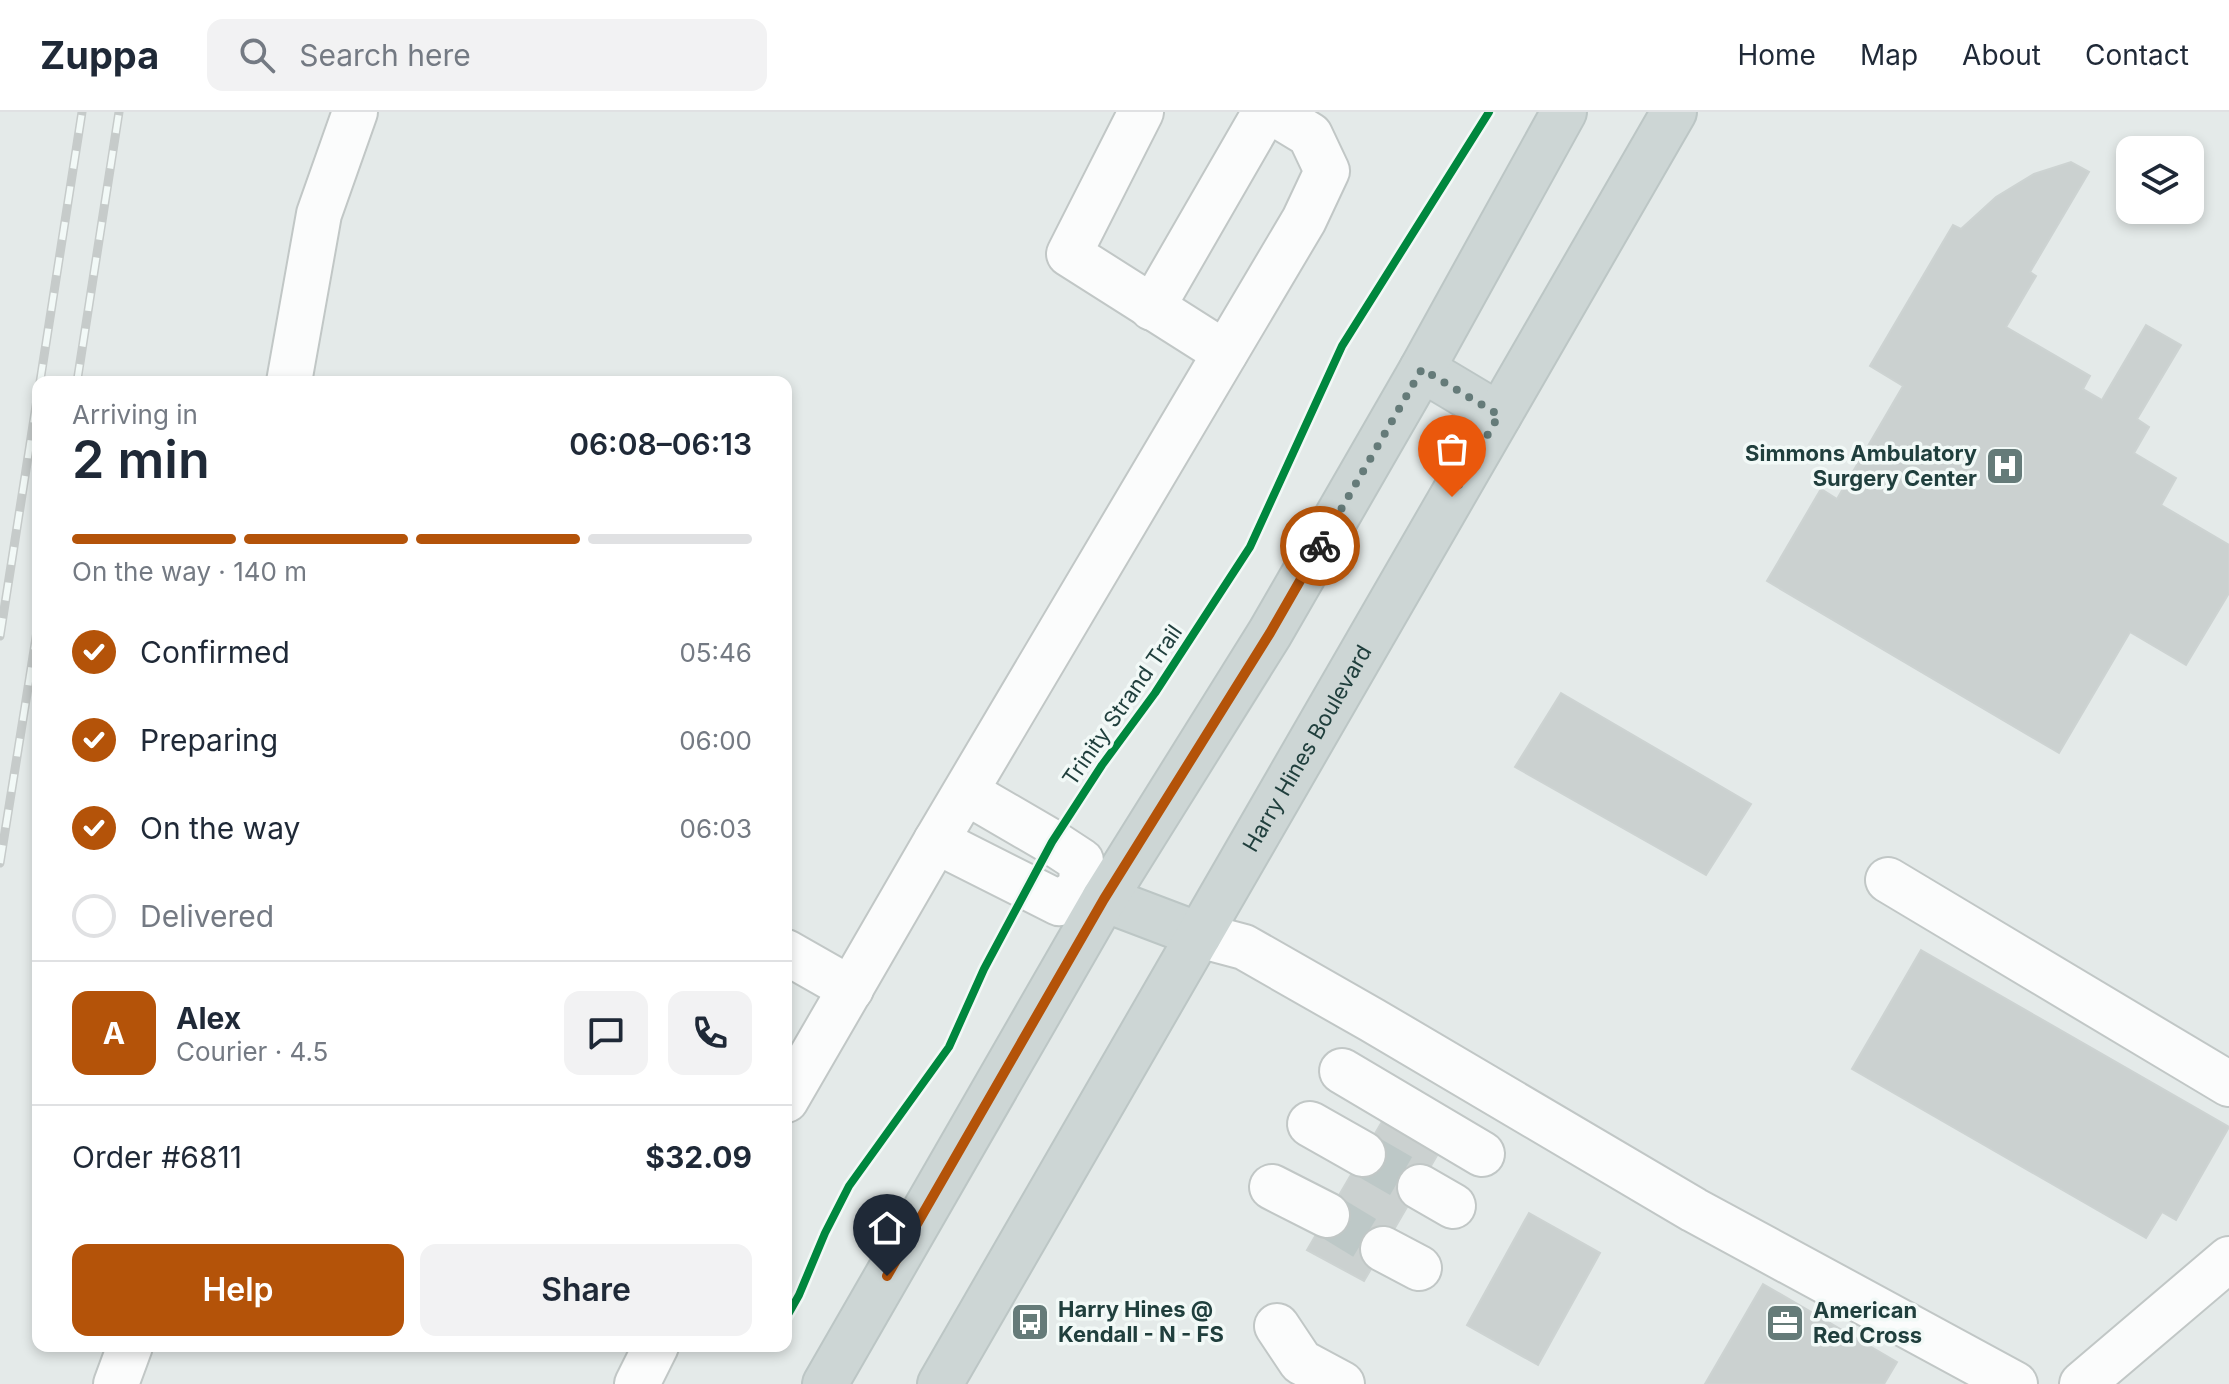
<!DOCTYPE html>
<meta charset="utf-8">
<style>
:root{--surface:#fff;--page:#f2f2f3;--text:#1f2937;--muted:#747a83;--line:#e0e1e3;--accent:#b45309}
body{margin:0;font-family:Inter,sans-serif;background:var(--page);color:var(--text);height:100vh;display:flex;flex-direction:column;font-size:30px;white-space:nowrap}
*{box-sizing:border-box;margin:0}
p{font-size:26px;color:var(--muted)}
.icon{flex:none;width:44px;height:44px;fill:none;stroke:currentColor;stroke-width:2;stroke-linecap:round;stroke-linejoin:round}
.map{position:relative;flex:1;overflow:hidden}
.sheet{position:absolute;left:32px;top:264px;width:760px;height:976px;display:flex;flex-direction:column;background:var(--surface);border-radius:16px;box-shadow:0 4px 12px #0003}
.sheet>*{flex:none}
.tools{position:absolute;left:2116px;top:24px;display:grid;gap:16px}
.tools a{display:grid;place-items:center;width:88px;height:88px;border-radius:16px;background:var(--surface);box-shadow:0 4px 12px #0003;font-size:40px}
.pin{position:absolute;display:grid;place-items:center;width:68px;height:68px;color:#fff;margin:-82px -34px;border-radius:50% 50% 50% 0;rotate:-45deg;box-shadow:0 0 8px #0007}
.pin .icon{rotate:45deg}
.courier{position:absolute;display:grid;place-items:center;width:80px;height:80px;margin:-40px;border:6px solid #b45309;border-radius:50%;background:#fff;color:#222;box-shadow:0 2px 10px #0007}
.headline em{font-style:normal;font-weight:600}
.headline div{display:flex;flex-direction:column-reverse}
.headline{display:flex;align-items:center;justify-content:space-between;height:136px;padding:0 40px}
h1{font-size:52px;font-weight:600;line-height:60px}
.bar{display:grid;grid-template-columns:repeat(4,1fr);gap:12px 8px;align-content:center;height:96px;padding:0 40px}
.bar i{height:10px;border-radius:6px;background:var(--line)}
.bar .selected{background:var(--accent)}
.bar p{grid-column:span 4}
.line{display:flex;align-items:center;gap:20px;padding:0 40px;border-top:2px solid var(--line)}
.line div{flex:1}
.round{display:grid;place-items:center;flex:none;width:84px;height:84px;border-radius:16px;background:var(--page)}
ol{padding:0 40px;list-style:none}
li{display:flex;align-items:center;gap:24px;height:88px}
li p{margin-inline-start:auto}
li .icon{padding:8px;border-radius:50%;background:var(--accent);color:#fff;stroke-width:4}
li:last-child{color:var(--muted)}
li i{width:44px;height:44px;border:4px solid var(--line);border-radius:50%}
.cta{display:flex;gap:16px;margin-top:auto;padding:16px 40px}
.cta a{flex:1;height:92px;border-radius:16px;background:var(--accent);color:#fff;font-size:32px;font-weight:600;line-height:92px;text-align:center}
.cta a+a{background:var(--page);color:var(--text)}
header{display:flex;align-items:center;gap:48px;box-sizing:border-box;height:112px;padding:0 40px;background:var(--surface);border-bottom:2px solid var(--line)}
header strong{font-size:38px}
nav{display:flex;gap:44px;margin-inline-start:auto;font-size:28px}
.search{width:560px;height:72px;background:var(--page);display:flex;align-items:center;gap:20px;box-sizing:border-box;padding:0 28px;border-radius:16px;color:var(--muted);font-size:30px}
.map>svg:first-child{display:block}
.building{fill:#cbd1d0;stroke:#cdd3d2;stroke-width:2}
.lines{fill:none;stroke-linecap:round;stroke-linejoin:round}
.minor-tunnel{stroke:#bdc8c7;stroke-width:44;stroke-dasharray:44 22;stroke-linecap:butt}
.minor-casing{stroke:#c1c7c6;stroke-width:48}
.major-casing{stroke:#bcc6c5;stroke-width:48}
.minor{stroke:#fbfcfc;stroke-width:44}
.major{stroke:#cdd6d5;stroke-width:44}
.rail-casing{stroke:#c6cbca;stroke-width:9}
.rail{stroke:#f2f9f7;stroke-width:6;stroke-dasharray:18;stroke-linecap:butt}
.cycleway-casing{stroke:#f2f9f7;stroke-width:13}
.cycleway{stroke:#00873e;stroke-width:8}
.done{stroke:#657b79;stroke-width:8;stroke-dasharray:0 14.4}
.route{stroke:#b45309;stroke-width:10}
.labels{text-anchor:middle;stroke-width:7;stroke-linejoin:round;paint-order:stroke}
.poi-label{font-size:22px;font-weight:bold;fill:#203f3d;stroke:#f2f9f7;text-anchor:start}
.street-label{font-size:22px;fill:#203f3d;stroke:#f2f9f7}
</style>
<header>
<strong>Zuppa</strong>
<div class="search"><svg class="icon" aria-label="search" viewBox="0 0 24 24"><circle cx="10" cy="10" r="6"/><path d="M15 15l6 6"/></svg>Search here</div>
<nav><a>Home</a><a>Map</a><a>About</a><a>Contact</a></nav>
</header>
<div class="map">
<svg width="2229" height="1272" viewBox="0 0 2229 1272">
<rect width="100%" height="100%" fill="#e4eae9"/>
<g class="building">
<path d="M2071,50L2089,60L2030,160L2036,164L2006,215L2090,264L2083,277L2102,288L2146,213L2181,233L2137,307L2149,315L2134,341L2176,366L2161,393L2229,433V481L2186,553L2130,520L2059,641L1767,469L1821,377L1837,387L1903,274L1870,254L1953,113L1961,117L1996,85L2034,62Z"/>
<path d="M1561,581L1751,692L1706,763L1515,655Z"/>
<path d="M1921,838L2229,1015L2176,1108L2162,1100L2146,1126L1852,957Z"/>
<path d="M1387,1001L1443,1033L1364,1169L1307,1138Z"/>
<path d="M1529,1101L1600,1141L1538,1253L1467,1213Z"/>
<path d="M1763,1172L1897,1250L1884,1272H1705Z"/>
</g>
<g class="lines">
<g class="minor-tunnel">
<path d="M1363,1042L1420,1075"/>
<path d="M1327,1103L1383,1137"/>
</g>
<defs>
<g id="minor">
<path d="M1141,0L1069,142L1225,241"/>
<path d="M1152,196L1265,0"/>
<path d="M289,270L319,102L355,0"/>
<path d="M966,680L1052,730L1081,749L1082,776"/>
<path d="M936,729L1059,791L1082,776"/>
<path d="M1888,768L2229,972"/>
<path d="M1199,823L1244,835L1372,908L1694,1098L2015,1272"/>
<path d="M786,840L851,877"/>
<path d="M1342,959L1482,1042"/>
<path d="M786,988L936,729L1304,108L1327,59L1310,23L1272,0"/>
<path d="M1310,1012L1363,1042"/>
<path d="M1272,1075L1327,1103"/>
<path d="M1420,1075L1453,1094"/>
<path d="M1383,1137L1419,1156"/>
<path d="M1277,1214L1301,1250L1342,1272"/>
<path d="M116,1272L130,1234"/>
<path d="M637,1272L656,1234"/>
<path d="M2082,1272L2229,1147"/>
</g>
<g id="major">
<path d="M1422,257L1499,303"/>
<path d="M1104,787L1199,823"/>
<path d="M825,1272L1104,787L1270,521L1422,257L1564,0"/>
<path id="s1" d="M940,1272L1674,0"/>
</g>
</defs>
<use href="#minor" class="minor-casing"/>
<use href="#major" class="major-casing"/>
<use href="#minor" class="minor"/>
<use href="#major" class="major"/>
<defs>
<g id="rail">
<path d="M40,270L82,0"/>
<path d="M77,270L119,0"/>
<path d="M0,524L38,281"/>
<path d="M0,751L38,513"/>
</g>
</defs>
<use href="#rail" class="rail-casing"/>
<use href="#rail" class="rail"/>
<defs>
<path id="cycleway" d="M786,1206L799,1183L825,1121L849,1074L949,935L984,857L1052,730L1102,653L1155,581L1250,435L1342,234L1489,0"/>
</defs>
<use href="#cycleway" class="cycleway-casing"/>
<use href="#cycleway" class="cycleway"/>
</g>
<g class="lines">
<path class="done" d="M1320,434L1422,257L1499,303L1452,385"/>
<path class="route" d="M887,1164L1104,787L1270,521L1320,434"/>
</g>
<defs>
<symbol id="hospital-square" viewBox="-11 -11 22 22"><rect x="-9" y="-9" width="18" height="18" rx="4" fill="#657b79" stroke="#f2f9f7"/><path d="M-5-5h3v3.5h4V-5h3V5h-3V1.5h-4V5h-3Z" fill="#fff"/></symbol>
<symbol id="bus-square" viewBox="-11 -11 22 22"><rect x="-9" y="-9" width="18" height="18" rx="4" fill="#657b79" stroke="#f2f9f7"/><path d="M-5-6H5V4H4V6H2V4H-2V6H-4V4H-5ZM-3.5-4V0h7V-4ZM-3.5 1.2v1.5H-2V1.2ZM2 1.2v1.5H3.5V1.2Z" fill="#fff"/></symbol>
<symbol id="office-square" viewBox="-11 -11 22 22"><rect x="-9" y="-9" width="18" height="18" rx="4" fill="#657b79" stroke="#f2f9f7"/><path d="M-6-3h4V-5.5h4V-3h4V5H-6ZM-1-4.5V-3h2v-1.5ZM-6 0V1H6V0Z" fill="#fff"/></symbol>
</defs>
<g fill-rule="evenodd">
<use href="#hospital-square" x="1983" y="332" width="44" height="44"/>
<use href="#bus-square" x="1008" y="1188" width="44" height="44"/>
<use href="#office-square" x="1763" y="1189" width="44" height="44"/>
</g>
<g class="labels">
<g class="poi-label">
<text x="1977" y="349" text-anchor="end">Simmons Ambulatory<tspan x="1977" dy="25">Surgery Center</tspan></text>
<text x="1058" y="1205">Harry Hines @<tspan x="1058" dy="25">Kendall - N - FS</tspan></text>
<text x="1813" y="1206">American<tspan x="1813" dy="25">Red Cross</tspan></text>
</g>
<g class="street-label">
<text transform="translate(1122 593) rotate(-55)" y="8">Trinity Strand Trail</text>
<text dy="8" stroke="none"><textPath href="#s1" startOffset="734">Harry Hines Boulevard</textPath></text>
</g>
</g>
</svg>
<div class="tools">
<a><svg class="icon" aria-label="layers" viewBox="0 0 24 24"><path d="M12 4l9 5-9 5-9-5zM3 14l9 5 9-5"/></svg></a>
</div>
<div class="pin" style="left:1452px;top:385px;background:#ea580c"><svg class="icon" aria-label="bag" viewBox="0 0 24 24"><path d="M5 8h14l-1 12H6zM9 8a3 3 0 0 1 6 0"/></svg></div>
<div class="pin" style="left:887px;top:1164px;background:#1f2937"><svg class="icon" aria-label="home" viewBox="0 0 24 24"><path d="M3 11l9-7 9 7M6 9v11h12V9"/></svg></div>
<div class="courier" style="left:1320px;top:434px"><svg class="icon" aria-label="bike" viewBox="0 0 24 24"><circle cx="6" cy="16" r="4"/><circle cx="18" cy="16" r="4"/><path d="M6 16l4-8h5l3 8M10 8l3 8H6M13 5h3"/></svg></div>
<section class="sheet">
<div class="headline"><div><h1>2 min</h1><p>Arriving in</p></div><em>06:08–06:13</em></div>
<div class="bar"><i class="selected"></i><i class="selected"></i><i class="selected"></i><i></i><p>On the way · 140 m</p></div>
<ol>
<li><svg class="icon" aria-label="check" viewBox="0 0 24 24"><path d="M5 12l5 5 9-10"/></svg>Confirmed<p>05:46</p></li>
<li><svg class="icon" aria-label="check" viewBox="0 0 24 24"><path d="M5 12l5 5 9-10"/></svg>Preparing<p>06:00</p></li>
<li><svg class="icon" aria-label="check" viewBox="0 0 24 24"><path d="M5 12l5 5 9-10"/></svg>On the way<p>06:03</p></li>
<li><i></i>Delivered</li>
</ol>
<div class="line" style="height:144px"><b class="round" style="background:var(--accent);color:#fff">A</b><div><b>Alex</b><p>Courier · 4.5</p></div><a class="round"><svg class="icon" aria-label="chat" viewBox="0 0 24 24"><path d="M4 5h16v11H9l-5 4z"/></svg></a><a class="round"><svg class="icon" aria-label="phone" viewBox="0 0 24 24"><path d="M5 4h4l2 5-3 2q2 4 5 5l2-3 5 2v4C11 20 4 13 5 4z"/></svg></a></div>
<div class="line" style="height:104px"><div>Order #6811</div><b>$32.09</b></div>
<div class="cta"><a>Help</a><a>Share</a></div>
</section>
</div>
